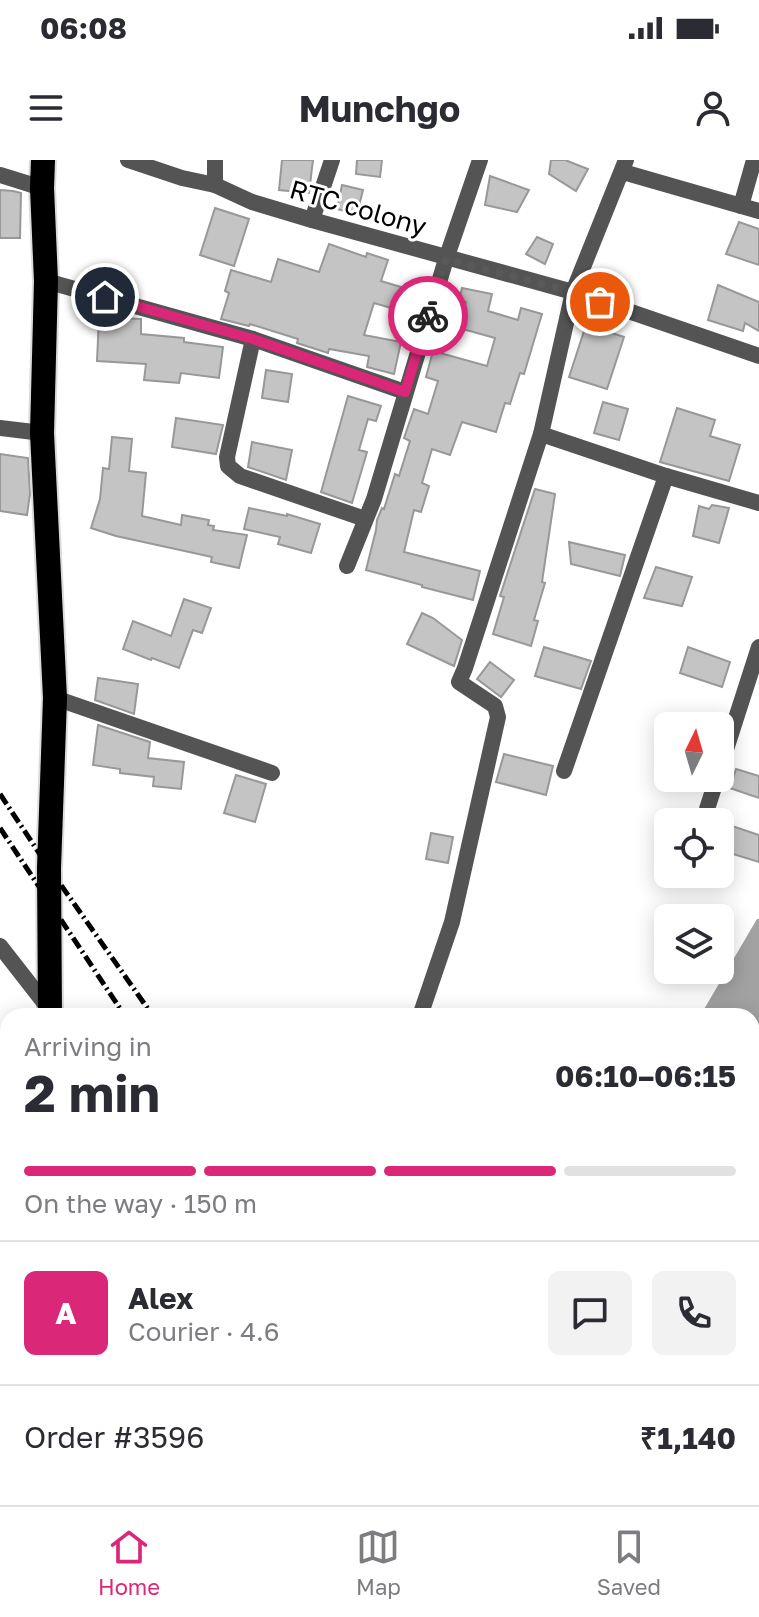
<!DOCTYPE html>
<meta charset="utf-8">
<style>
:root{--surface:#fff;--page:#f2f2f3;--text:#2b2b33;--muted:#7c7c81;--line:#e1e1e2;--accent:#db2777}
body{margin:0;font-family:"Golos Text",sans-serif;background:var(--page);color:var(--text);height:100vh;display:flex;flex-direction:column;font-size:30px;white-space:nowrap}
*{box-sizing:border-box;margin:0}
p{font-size:26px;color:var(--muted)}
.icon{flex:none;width:44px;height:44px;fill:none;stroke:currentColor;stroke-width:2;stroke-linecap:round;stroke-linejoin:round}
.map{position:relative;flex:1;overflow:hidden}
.sheet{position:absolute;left:0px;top:848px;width:760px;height:498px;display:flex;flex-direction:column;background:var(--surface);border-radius:24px 24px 0 0;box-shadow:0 4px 20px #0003}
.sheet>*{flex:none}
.needle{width:52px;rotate:5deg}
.tools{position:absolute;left:654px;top:552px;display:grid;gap:16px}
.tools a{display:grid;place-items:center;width:80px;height:80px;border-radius:12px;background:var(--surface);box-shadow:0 4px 20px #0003;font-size:40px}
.pin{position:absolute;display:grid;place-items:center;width:68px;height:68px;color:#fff;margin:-34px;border:4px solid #fff;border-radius:50%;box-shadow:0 2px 8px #0007}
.courier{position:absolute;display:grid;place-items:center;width:80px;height:80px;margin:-40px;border:6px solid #db2777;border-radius:50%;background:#fff;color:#222;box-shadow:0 2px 10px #0007}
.overview em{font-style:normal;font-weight:700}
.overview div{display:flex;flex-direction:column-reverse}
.overview{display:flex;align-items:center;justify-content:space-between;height:136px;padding:0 24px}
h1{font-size:52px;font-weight:700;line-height:60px}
.bar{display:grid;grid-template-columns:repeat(4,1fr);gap:12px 8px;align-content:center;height:96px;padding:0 24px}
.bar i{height:10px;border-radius:6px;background:var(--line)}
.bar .selected{background:var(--accent)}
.bar p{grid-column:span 4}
.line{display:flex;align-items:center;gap:20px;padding:0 24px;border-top:2px solid var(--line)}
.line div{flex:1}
.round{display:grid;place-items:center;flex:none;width:84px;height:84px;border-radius:12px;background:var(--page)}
.status{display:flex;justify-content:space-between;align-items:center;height:56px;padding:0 40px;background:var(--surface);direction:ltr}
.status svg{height:22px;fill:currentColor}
header{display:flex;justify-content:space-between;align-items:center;height:104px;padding:0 24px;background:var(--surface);font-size:36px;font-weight:700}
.menu{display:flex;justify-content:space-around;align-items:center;height:112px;border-top:2px solid var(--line);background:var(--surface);font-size:22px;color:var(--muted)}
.menu a{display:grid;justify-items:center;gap:4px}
.menu .selected{color:var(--accent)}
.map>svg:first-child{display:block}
.water{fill:#a2a2a2}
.building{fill:#c4c4c4;stroke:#989898;stroke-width:2}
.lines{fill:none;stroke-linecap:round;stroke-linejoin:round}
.highway-casing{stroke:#dbdbdb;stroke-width:28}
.minor{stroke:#545454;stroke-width:16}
.highway{stroke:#000;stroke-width:24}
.rail{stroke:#000;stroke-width:5;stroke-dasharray:12 4 2 4;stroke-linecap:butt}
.done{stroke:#595959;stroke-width:8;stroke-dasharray:0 14.4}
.route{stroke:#db2777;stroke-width:10}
.labels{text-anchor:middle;stroke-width:6;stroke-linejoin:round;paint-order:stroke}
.street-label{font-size:26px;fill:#000;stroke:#fff}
</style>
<div class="status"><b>06:08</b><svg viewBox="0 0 49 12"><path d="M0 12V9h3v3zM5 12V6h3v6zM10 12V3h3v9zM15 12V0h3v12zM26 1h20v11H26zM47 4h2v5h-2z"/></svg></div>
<header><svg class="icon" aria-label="menu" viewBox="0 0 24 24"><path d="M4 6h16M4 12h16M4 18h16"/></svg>Munchgo<svg class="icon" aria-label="person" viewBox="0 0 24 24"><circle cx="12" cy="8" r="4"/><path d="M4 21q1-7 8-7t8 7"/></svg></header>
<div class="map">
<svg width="759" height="1345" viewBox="0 0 759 1345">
<rect width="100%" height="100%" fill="#fff"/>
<path class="water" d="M757,759H759V1058L752,1053V856H700Z"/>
<g class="building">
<path d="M282,0H313L309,33L279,30Z"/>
<path d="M357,0H382L380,17L356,14Z"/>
<path d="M551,0H565L588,9L576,31L549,14Z"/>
<path d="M490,16L529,30L517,52L485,45Z"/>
<path d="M342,25L363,30L357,54L337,49Z"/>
<path d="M0,30L13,31L21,33L20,78H0Z"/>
<path d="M215,48L249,59L234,106L200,95Z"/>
<path d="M739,62L759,69V105L726,94Z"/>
<path d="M537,77L553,84L545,104L526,94Z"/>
<path d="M329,84L366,97L367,93L388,100L381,121L411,130L405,152L374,143L364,175L401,182L394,214L367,207L369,196L329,189L328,193L297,183L298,179L250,164L249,166L221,159L229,133L225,131L231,110L271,122L278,99L319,112Z"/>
<path d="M718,125L759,142V171L745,163L743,171L708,160Z"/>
<path d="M462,128L492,134L488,151L518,160L521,148L542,154L524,214L520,213L510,244L505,243L496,272L462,262L450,295L432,289L422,323L429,326L421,352L414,350L404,392L480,411L473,440L422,427V425L366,410L376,370L377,360L382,348L384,349L395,314L399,316L410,281L404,278L414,249L428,254L438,221L426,217L433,191L487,206L495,178L459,168L466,142L459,141Z"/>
<path d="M99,157L141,159V174L184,178V182L223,187L219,218L181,213L179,223L144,220L146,204L97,201Z"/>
<path d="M586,165L624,177L607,229L569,217Z"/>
<path d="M266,210L292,214L288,242L262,238Z"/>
<path d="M348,236L381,246L376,261L368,259L359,290L367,292L352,343L321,332Z"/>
<path d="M603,242L628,249L619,280L594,273Z"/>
<path d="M677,248L715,260L710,276L740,285L729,321L660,302Z"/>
<path d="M176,258L223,265L216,294L172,287Z"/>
<path d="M112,277L132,279L129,311L146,313L142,356L181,365L182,355L209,360L208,365L214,366L213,370L247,375L239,408L211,402L212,397L116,376L91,368L100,339L103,308L109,309Z"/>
<path d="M252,282L292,290L286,320L248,307Z"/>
<path d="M0,294L28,298L30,334L27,355L0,351Z"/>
<path d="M535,329L555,334L542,422L545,423L534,460L538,461L531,486L493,474L504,437L500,436Z"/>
<path d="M712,345L729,348L719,383L693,376L699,346L709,349Z"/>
<path d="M249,348L287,356V354L320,364L311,393L278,384L280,377L244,369Z"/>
<path d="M569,382L625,395L620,416L571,404Z"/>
<path d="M656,407L692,417L682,446L644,438Z"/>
<path d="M184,439L211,448L202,473L193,470L179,508L152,498L151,500L123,489L133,461L171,476Z"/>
<path d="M422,453L433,458L462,480L454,506L407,484Z"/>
<path d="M544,487L591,501L581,529L535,516Z"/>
<path d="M688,487L730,502L722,527L680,513Z"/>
<path d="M490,502L514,520L501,537L477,519Z"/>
<path d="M98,518L138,524L134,554L95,540Z"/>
<path d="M98,565L150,582L148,598L184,602L181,629L153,626L154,617L120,613V609L93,605Z"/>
<path d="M504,594L553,606L546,635L496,622Z"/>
<path d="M736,609L759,616V638L730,628Z"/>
<path d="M236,615L266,624L255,662L224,653Z"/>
<path d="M720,662L759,675V702L720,690Z"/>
<path d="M431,673L453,677L448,703L426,699Z"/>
</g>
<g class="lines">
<defs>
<g id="highway">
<path d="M43,0L42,28L46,121L42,273L55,538L49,708L50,856"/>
<path d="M57,1338V1345"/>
</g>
</defs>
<use href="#highway" class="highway-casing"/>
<g class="minor">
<path d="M128,0L182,18L215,25L252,42L312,60L573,132L759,196"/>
<path d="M623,12L759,51"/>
<path d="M0,15L42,28"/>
<path d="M215,25V0"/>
<path d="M741,46L754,0"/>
<path d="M312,60L332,0"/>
<path d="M46,121L253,179L405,232"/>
<path d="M253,179L227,297L228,306L240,316L365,359"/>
<path d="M0,268L42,273"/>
<path d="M541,274L666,316L759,343"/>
<path d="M347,406L374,339L446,99L480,0"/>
<path d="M55,538L272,613"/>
<path d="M720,608L759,487"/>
<path d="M564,611L666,316"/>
<path d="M707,649L717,618"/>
<path d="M0,786L50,850"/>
<path d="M420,856L452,762L498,557L495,546L459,522L465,508L541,274L573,132L626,0"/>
<path d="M0,985L8,984"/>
<path d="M0,1111L8,1110"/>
<path d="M207,1345L208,1338"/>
<path d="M364,1345L366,1338"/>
</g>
<use href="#highway" class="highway"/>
<g class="rail">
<path d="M0,634L49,708L153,856"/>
<path d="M0,668L125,856"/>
<path d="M444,1338L449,1345"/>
<path d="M477,1338L482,1345"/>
</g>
</g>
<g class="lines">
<path class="done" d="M428,156L446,99L573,132L600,142"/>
<path class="route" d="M105,137L253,179L405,232L428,156"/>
</g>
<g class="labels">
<g class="street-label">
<text transform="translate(358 48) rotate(16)" y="9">RTC colony</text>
</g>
</g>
</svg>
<div class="tools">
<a><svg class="needle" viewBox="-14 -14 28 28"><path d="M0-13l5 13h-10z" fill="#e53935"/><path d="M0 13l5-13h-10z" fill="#7c7c81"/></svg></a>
<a><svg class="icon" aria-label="locate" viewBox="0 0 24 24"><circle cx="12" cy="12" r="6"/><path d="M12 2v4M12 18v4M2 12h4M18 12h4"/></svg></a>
<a><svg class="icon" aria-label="layers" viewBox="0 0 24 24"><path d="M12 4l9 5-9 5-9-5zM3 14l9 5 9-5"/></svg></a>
</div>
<div class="pin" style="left:600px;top:142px;background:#ea580c"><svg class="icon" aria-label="bag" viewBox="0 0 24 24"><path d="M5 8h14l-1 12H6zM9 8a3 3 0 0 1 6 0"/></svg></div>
<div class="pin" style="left:105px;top:137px;background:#1f2937"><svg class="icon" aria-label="home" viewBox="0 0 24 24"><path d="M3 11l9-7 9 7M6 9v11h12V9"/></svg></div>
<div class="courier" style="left:428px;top:156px"><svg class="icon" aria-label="bike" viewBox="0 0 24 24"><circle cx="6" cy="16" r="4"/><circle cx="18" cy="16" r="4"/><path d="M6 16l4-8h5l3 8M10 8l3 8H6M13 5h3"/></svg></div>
<section class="sheet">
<div class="overview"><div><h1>2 min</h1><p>Arriving in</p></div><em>06:10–06:15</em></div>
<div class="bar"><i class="selected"></i><i class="selected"></i><i class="selected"></i><i></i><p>On the way · 150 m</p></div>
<div class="line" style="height:144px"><b class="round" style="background:var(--accent);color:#fff">A</b><div><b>Alex</b><p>Courier · 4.6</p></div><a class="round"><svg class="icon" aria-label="chat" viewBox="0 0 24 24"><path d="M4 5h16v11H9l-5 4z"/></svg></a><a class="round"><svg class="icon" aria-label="phone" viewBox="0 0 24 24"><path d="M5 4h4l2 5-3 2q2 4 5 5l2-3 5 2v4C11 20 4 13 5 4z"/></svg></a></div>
<div class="line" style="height:104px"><div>Order #3596</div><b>₹1,140</b></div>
</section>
</div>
<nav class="menu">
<a class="selected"><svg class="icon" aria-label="home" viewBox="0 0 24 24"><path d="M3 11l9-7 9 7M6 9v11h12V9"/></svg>Home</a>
<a><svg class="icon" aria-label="map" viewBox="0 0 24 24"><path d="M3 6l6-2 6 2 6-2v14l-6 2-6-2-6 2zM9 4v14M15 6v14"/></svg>Map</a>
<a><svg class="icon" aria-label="saved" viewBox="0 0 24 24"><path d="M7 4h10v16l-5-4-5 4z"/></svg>Saved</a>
</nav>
